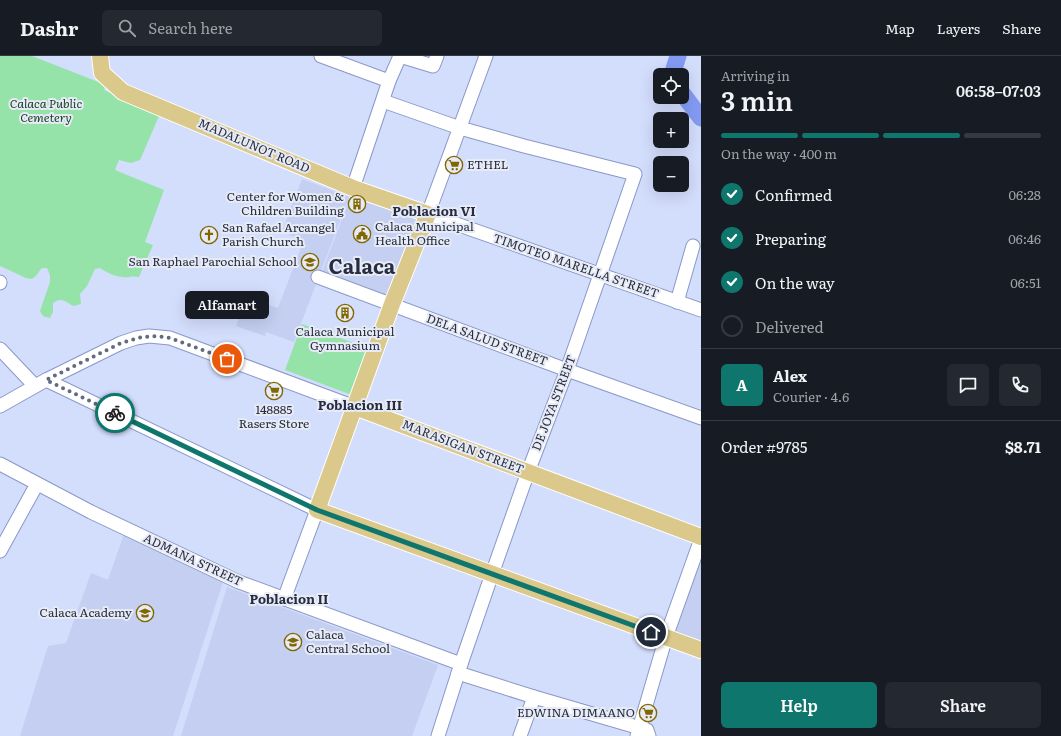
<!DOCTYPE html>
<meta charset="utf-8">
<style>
:root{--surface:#171b24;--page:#242831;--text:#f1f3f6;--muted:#9ea1a6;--line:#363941;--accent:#0f766e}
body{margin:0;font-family:Literata,serif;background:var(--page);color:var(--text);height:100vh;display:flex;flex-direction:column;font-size:15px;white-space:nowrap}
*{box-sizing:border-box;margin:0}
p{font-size:13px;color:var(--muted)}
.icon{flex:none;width:22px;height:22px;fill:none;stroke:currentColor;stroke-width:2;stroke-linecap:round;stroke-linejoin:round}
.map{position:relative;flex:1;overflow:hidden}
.side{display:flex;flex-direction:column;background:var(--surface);width:360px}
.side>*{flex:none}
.controls{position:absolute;left:653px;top:12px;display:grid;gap:8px}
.controls a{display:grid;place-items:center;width:36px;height:36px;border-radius:6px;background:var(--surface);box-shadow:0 4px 16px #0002;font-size:20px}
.pin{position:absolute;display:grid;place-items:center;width:34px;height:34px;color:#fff;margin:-17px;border:2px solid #fff;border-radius:50%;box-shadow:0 1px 4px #0007}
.courier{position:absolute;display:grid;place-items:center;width:40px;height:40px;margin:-20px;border:3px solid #0f766e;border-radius:50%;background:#fff;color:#222;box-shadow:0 1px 5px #0007}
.bubble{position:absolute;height:28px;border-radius:6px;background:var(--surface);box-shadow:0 4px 16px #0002;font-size:13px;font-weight:600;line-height:28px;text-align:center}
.summary em{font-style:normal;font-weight:600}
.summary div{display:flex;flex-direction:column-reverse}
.summary{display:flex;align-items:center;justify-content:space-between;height:68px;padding:0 20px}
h1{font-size:26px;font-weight:600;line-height:30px}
.bar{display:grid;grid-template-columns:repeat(4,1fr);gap:6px 4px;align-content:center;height:48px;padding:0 20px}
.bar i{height:5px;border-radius:3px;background:var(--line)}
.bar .on{background:var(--accent)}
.bar p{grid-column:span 4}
.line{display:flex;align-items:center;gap:10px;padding:0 20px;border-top:1px solid var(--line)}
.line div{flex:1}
.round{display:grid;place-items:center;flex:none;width:42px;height:42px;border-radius:6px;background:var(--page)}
ol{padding:0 20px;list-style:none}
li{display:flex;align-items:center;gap:12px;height:44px}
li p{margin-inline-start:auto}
li .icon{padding:4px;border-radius:50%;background:var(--accent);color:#fff;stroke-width:4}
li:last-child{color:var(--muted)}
li i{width:22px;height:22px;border:2px solid var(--line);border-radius:50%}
.action{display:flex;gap:8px;margin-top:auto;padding:8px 20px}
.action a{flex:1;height:46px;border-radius:6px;background:var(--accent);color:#fff;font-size:16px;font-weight:600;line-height:46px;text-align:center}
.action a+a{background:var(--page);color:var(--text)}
header{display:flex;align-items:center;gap:24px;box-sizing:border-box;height:56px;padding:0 20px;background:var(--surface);border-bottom:1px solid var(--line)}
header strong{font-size:19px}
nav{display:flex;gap:22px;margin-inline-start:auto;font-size:14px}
.search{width:280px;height:36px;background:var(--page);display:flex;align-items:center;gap:10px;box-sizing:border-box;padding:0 14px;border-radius:6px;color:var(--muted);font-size:15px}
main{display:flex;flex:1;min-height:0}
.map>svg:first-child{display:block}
.built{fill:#c4cff1}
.green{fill:#96e3aa}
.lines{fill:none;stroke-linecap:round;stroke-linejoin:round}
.river{stroke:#849bf3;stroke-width:17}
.minor-casing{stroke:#8998c8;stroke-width:15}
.major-casing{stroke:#fff;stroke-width:18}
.minor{stroke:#fff;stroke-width:13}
.major{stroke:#dbc88b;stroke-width:16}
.done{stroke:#636a82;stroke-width:4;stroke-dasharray:0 7.2}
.route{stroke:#0f766e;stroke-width:5}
.labels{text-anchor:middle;stroke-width:4;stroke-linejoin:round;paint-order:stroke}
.park-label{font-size:12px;font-style:italic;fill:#1a4126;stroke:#e7ebf5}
.street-label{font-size:12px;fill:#272c40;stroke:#e7ebf5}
.poi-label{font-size:12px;fill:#272c40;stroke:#e7ebf5;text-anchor:start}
.neighbourhood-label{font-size:13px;font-weight:bold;fill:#272c40;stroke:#e7ebf5}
.town-label{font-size:20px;font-weight:bold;fill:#272c40;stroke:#e7ebf5}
</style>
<header>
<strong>Dashr</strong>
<div class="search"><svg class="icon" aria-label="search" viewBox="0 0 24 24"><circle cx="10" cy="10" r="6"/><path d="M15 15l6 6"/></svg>Search here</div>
<nav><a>Map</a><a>Layers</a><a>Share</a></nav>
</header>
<main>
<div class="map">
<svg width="701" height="680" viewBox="0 0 701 680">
<rect width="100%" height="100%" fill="#d3ddfc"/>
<g class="built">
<path d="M302,123L349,141L294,286L266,276L265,280L236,270L247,242L278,252L304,184L282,176Z"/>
<path d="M352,136L421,162L391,242L322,216Z"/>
<path d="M125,475L223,526L173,680H20L48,590L66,587L91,517L108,524Z"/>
<path d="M701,502V588L673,577Z"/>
<path d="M227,531L438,609L412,680H181Z"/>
</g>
<g class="green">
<path d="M0,0H32L106,29L104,34L159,60L140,104L131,107L119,104L115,114L164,134L145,186L153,189L139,221C132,219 125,223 117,220C111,219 105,215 100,212L95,213L87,230L80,238L81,248L73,250C65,245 61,241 53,247V256L50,262L43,260L40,255L50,226V219L47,212H42C38,216 37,220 32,223L26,222L0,210Z"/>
<path d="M302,268L370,293L355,336L349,338L285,314Z"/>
</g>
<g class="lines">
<g class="river">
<path d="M672,19L678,0"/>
<path d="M682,37L701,62"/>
</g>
<defs>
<g id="minor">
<path d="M321,0L389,25L400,0"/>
<path d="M400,0L433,10L437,0"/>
<path d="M486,0L428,158L701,254"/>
<path d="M383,45L460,72L524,90L635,118L567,314L528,416L492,518L461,608L438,680"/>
<path d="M353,132L389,25"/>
<path d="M318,221L567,314L701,362"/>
<path d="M0,227V226"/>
<path d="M677,246L693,190"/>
<path d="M0,293L35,330"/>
<path d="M46,324L317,454L284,543"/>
<path d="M0,350L46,324L121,287L136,282L149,280L170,282L355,351"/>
<path d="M0,408L91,456L239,526L461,608"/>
<path d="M0,495L37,428"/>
<path d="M458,617L534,641L647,674L649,680"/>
<path d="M520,680L534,641"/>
<path d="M637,680L666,581L701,483"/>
</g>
<g id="major">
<path d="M100,0L102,17L123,36L353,132L428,158L392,248L317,454L701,594"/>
<path d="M355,351L701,481"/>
</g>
</defs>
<use href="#minor" class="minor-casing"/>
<use href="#major" class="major-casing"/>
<use href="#minor" class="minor"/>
<use href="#major" class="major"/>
</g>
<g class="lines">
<path class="done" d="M115,357L46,324L121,287L142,281L157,280L170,282L227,303"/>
<path class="route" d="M115,357L317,454L651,576"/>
</g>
<defs>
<symbol id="supermarket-ring" viewBox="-11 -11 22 22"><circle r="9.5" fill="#e7ebf5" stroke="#816700" stroke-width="1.5"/><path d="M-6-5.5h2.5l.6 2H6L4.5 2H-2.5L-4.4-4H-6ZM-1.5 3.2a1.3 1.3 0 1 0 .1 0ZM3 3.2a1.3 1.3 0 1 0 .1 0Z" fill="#816700"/></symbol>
<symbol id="building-ring" viewBox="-11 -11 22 22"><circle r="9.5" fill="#e7ebf5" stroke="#816700" stroke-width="1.5"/><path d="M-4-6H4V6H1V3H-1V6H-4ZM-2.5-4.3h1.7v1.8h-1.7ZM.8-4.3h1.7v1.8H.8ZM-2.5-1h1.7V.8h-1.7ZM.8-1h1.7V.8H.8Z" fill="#816700"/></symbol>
<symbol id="civic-ring" viewBox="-11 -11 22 22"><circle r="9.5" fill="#e7ebf5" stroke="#816700" stroke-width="1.5"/><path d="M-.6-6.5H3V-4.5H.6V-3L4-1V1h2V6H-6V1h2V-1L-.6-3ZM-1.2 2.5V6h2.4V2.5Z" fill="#816700"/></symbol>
<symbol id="church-ring" viewBox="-11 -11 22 22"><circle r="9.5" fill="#e7ebf5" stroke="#816700" stroke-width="1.5"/><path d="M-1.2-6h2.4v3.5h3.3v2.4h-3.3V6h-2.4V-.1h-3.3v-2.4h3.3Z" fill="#816700"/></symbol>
<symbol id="school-ring" viewBox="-11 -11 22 22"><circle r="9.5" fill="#e7ebf5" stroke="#816700" stroke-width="1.5"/><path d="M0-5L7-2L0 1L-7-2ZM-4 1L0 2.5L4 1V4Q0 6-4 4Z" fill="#816700"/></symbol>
</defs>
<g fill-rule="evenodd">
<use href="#supermarket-ring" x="444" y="99" width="20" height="20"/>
<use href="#building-ring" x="347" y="138" width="20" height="20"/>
<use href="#civic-ring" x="352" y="168" width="20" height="20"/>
<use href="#church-ring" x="199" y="169" width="20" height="20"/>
<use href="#school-ring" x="300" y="196" width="20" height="20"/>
<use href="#building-ring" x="335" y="247" width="20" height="20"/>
<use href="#supermarket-ring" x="264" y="325" width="20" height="20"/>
<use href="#school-ring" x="135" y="547" width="20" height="20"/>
<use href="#school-ring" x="283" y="576" width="20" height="20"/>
<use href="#supermarket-ring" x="638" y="647" width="20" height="20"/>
</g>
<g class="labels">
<g class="park-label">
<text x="46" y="52">Calaca Public<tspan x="46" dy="14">Cemetery</tspan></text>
</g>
<g class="street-label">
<text transform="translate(254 90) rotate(23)" y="4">MADALUNOT ROAD</text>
<text transform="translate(576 210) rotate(19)" y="4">TIMOTEO MARELLA STREET</text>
<text transform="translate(487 284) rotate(20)" y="4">DELA SALUD STREET</text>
<text transform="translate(554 347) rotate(-69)" y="4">DE JOYA STREET</text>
<text transform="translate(463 391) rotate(21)" y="4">MARASIGAN STREET</text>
<text transform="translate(193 504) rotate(25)" y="4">ADMANA STREET</text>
</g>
<g class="poi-label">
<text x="467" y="113">ETHEL</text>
<text x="344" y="145" text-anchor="end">Center for Women &amp;<tspan x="344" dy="14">Children Building</tspan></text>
<text x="375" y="175">Calaca Municipal<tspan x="375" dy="14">Health Office</tspan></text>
<text x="222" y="176">San Rafael Arcangel<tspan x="222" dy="14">Parish Church</tspan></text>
<text x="297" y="210" text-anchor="end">San Raphael Parochial School</text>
<text x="345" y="280" text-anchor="middle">Calaca Municipal<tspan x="345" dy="14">Gymnasium</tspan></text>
<text x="274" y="358" text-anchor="middle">148885<tspan x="274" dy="14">Rasers Store</tspan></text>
<text x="132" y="561" text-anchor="end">Calaca Academy</text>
<text x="306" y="583">Calaca<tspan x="306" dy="14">Central School</tspan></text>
<text x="635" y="661" text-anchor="end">EDWINA DIMAANO</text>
</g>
<g class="neighbourhood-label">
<text x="434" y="160">Poblacion VI</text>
<text x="360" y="354">Poblacion III</text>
<text x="289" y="548">Poblacion II</text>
</g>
<g class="town-label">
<text x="362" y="218">Calaca</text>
</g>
</g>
</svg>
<div class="controls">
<a><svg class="icon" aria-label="locate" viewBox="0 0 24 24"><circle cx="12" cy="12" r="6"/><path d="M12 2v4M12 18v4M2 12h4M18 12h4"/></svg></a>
<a>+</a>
<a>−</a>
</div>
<div class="pin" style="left:227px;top:303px;background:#ea580c"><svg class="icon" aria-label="bag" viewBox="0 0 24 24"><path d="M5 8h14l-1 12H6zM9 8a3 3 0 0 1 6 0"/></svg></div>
<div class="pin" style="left:651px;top:576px;background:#1f2937"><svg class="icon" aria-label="home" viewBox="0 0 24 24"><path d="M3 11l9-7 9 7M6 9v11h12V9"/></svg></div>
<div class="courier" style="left:115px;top:357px"><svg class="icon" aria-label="bike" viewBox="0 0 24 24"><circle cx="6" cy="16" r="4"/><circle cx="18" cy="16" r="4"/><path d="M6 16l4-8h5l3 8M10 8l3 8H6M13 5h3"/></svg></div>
<div class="bubble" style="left:185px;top:235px;width:84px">Alfamart</div>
</div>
<section class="side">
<div class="summary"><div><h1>3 min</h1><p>Arriving in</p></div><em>06:58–07:03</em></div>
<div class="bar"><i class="on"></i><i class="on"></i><i class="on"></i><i></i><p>On the way · 400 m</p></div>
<ol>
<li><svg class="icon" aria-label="check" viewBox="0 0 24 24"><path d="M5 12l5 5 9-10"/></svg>Confirmed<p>06:28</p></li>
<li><svg class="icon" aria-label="check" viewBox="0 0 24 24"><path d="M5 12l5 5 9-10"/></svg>Preparing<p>06:46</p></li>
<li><svg class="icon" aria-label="check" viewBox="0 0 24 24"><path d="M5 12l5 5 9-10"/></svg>On the way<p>06:51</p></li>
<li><i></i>Delivered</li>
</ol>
<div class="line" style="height:72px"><b class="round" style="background:var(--accent);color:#fff">A</b><div><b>Alex</b><p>Courier · 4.6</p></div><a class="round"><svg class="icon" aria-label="chat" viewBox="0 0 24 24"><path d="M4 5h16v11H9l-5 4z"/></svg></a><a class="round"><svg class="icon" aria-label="phone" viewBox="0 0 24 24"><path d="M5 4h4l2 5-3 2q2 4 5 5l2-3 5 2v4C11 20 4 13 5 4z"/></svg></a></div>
<div class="line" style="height:52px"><div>Order #9785</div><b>$8.71</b></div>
<div class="action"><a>Help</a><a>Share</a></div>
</section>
</main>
